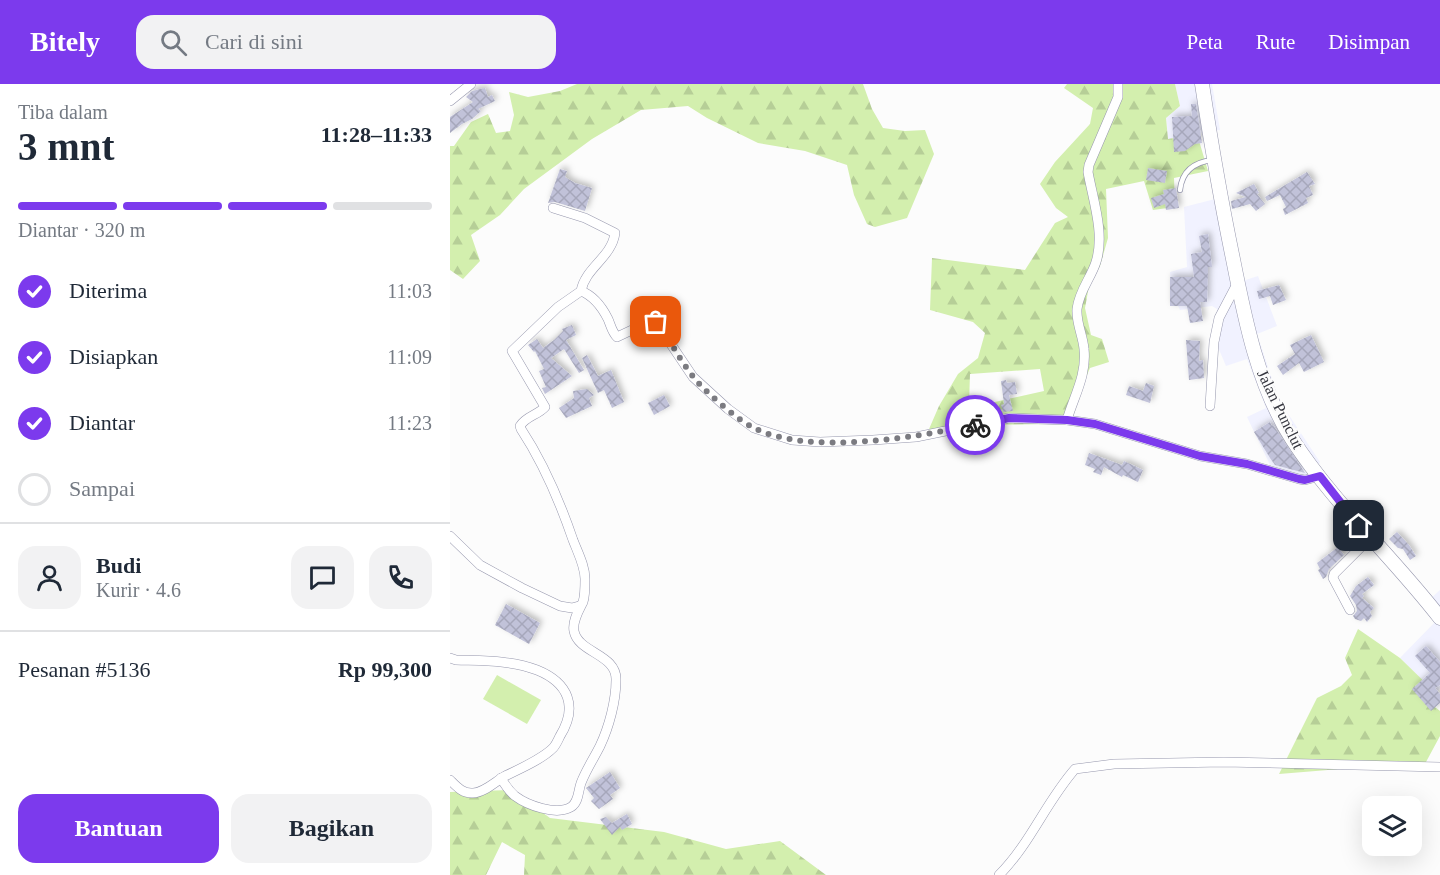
<!DOCTYPE html>
<html lang="id">
<meta charset="utf-8">
<style>
:root{--surface:#fff;--page:#f2f2f3;--text:#1f2937;--muted:#747a83;--line:#e0e1e3;--accent:#7c3aed}
body{margin:0;font-family:"Times New Roman",serif;background:var(--page);color:var(--text);height:100vh;display:flex;flex-direction:column;font-size:22px;white-space:nowrap}
*{box-sizing:border-box;margin:0}
p{font-size:20px;color:var(--muted)}
.icon{flex:none;width:33px;height:33px;fill:none;stroke:currentColor;stroke-width:2;stroke-linecap:round;stroke-linejoin:round}
.map{position:relative;flex:1;overflow:hidden}
.sheet{display:flex;flex-direction:column;background:var(--surface);width:450px}
.sheet>*{flex:none}
.tools{position:absolute;left:912px;top:712px;display:grid;gap:12px}
.tools a{display:grid;place-items:center;width:60px;height:60px;border-radius:12px;background:var(--surface);box-shadow:0 6px 24px #0002;font-size:30px}
.pin{position:absolute;display:grid;place-items:center;width:51px;height:51px;color:#fff;margin:-26px;border-radius:12px;box-shadow:0 3px 9px #0006}
.courier{position:absolute;display:grid;place-items:center;width:60px;height:60px;margin:-30px;border:4px solid #7c3aed;border-radius:50%;background:#fff;color:#222;box-shadow:0 2px 8px #0007}
.headline em{font-style:normal;font-weight:700}
.headline div{display:flex;flex-direction:column-reverse}
.headline{display:flex;align-items:center;justify-content:space-between;height:102px;padding:0 18px}
h1{font-size:39px;font-weight:700;line-height:45px}
.bar{display:grid;grid-template-columns:repeat(4,1fr);gap:9px 6px;align-content:center;height:72px;padding:0 18px}
.bar i{height:8px;border-radius:4px;background:var(--line)}
.bar .active{background:var(--accent)}
.bar p{grid-column:span 4}
.line{display:flex;align-items:center;gap:15px;padding:0 18px;border-top:2px solid var(--line)}
.line div{flex:1}
.round{display:grid;place-items:center;flex:none;width:63px;height:63px;border-radius:18px;background:var(--page)}
ol{padding:0 18px;list-style:none}
li{display:flex;align-items:center;gap:18px;height:66px}
li p{margin-inline-start:auto}
li .icon{padding:6px;border-radius:50%;background:var(--accent);color:#fff;stroke-width:4}
li:last-child{color:var(--muted)}
li i{width:33px;height:33px;border:3px solid var(--line);border-radius:50%}
.primary-button{display:flex;gap:12px;margin-top:auto;padding:12px 18px}
.primary-button a{flex:1;height:69px;border-radius:18px;background:var(--accent);color:#fff;font-size:24px;font-weight:700;line-height:69px;text-align:center}
.primary-button a+a{background:var(--page);color:var(--text)}
header{display:flex;align-items:center;gap:36px;box-sizing:border-box;height:84px;padding:0 30px;background:var(--accent);color:#fff}
header strong{font-size:28px}
nav{display:flex;gap:33px;margin-inline-start:auto;font-size:21px}
.search{width:420px;height:54px;background:var(--page);display:flex;align-items:center;gap:15px;box-sizing:border-box;padding:0 21px;border-radius:18px;color:var(--muted);font-size:22px}
main{display:flex;flex:1;min-height:0}
.map>svg:first-child{display:block}
.built{fill:#f1f2ff}
.forest{fill:url(#forest-firs);fill-rule:evenodd}
.park{fill:#d3efae}
.building{fill:url(#building-cross-hatch);filter:url(#shadow)}
.lines{fill:none;stroke-linecap:round;stroke-linejoin:round}
.service-casing{stroke:#9697ad;stroke-width:6}
.minor-casing{stroke:#9697ad;stroke-width:10}
.secondary-casing{stroke:#9697ad;stroke-width:15}
.service{stroke:#fff;stroke-width:4.5}
.minor{stroke:#fff;stroke-width:9}
.secondary{stroke:#fff;stroke-width:14}
.done{stroke:#7b7b81;stroke-width:6;stroke-dasharray:0 10.8}
.route{stroke:#7c3aed;stroke-width:8}
.labels{text-anchor:middle;stroke-width:5;stroke-linejoin:round;paint-order:stroke}
.street-label{font-size:16px;fill:#35363f;stroke:#fcfcfc}
</style>
<header>
<strong>Bitely</strong>
<div class="search"><svg class="icon" aria-label="search" viewBox="0 0 24 24"><circle cx="10" cy="10" r="6"/><path d="M15 15l6 6"/></svg>Cari di sini</div>
<nav><a>Peta</a><a>Rute</a><a>Disimpan</a></nav>
</header>
<main>
<section class="sheet">
<div class="headline"><div><h1>3 mnt</h1><p>Tiba dalam</p></div><em>11:28–11:33</em></div>
<div class="bar"><i class="active"></i><i class="active"></i><i class="active"></i><i></i><p>Diantar · 320 m</p></div>
<ol>
<li><svg class="icon" aria-label="check" viewBox="0 0 24 24"><path d="M5 12l5 5 9-10"/></svg>Diterima<p>11:03</p></li>
<li><svg class="icon" aria-label="check" viewBox="0 0 24 24"><path d="M5 12l5 5 9-10"/></svg>Disiapkan<p>11:09</p></li>
<li><svg class="icon" aria-label="check" viewBox="0 0 24 24"><path d="M5 12l5 5 9-10"/></svg>Diantar<p>11:23</p></li>
<li><i></i>Sampai</li>
</ol>
<div class="line" style="height:108px"><a class="round"><svg class="icon" aria-label="person" viewBox="0 0 24 24"><circle cx="12" cy="8" r="4"/><path d="M4 21q1-7 8-7t8 7"/></svg></a><div><b>Budi</b><p>Kurir · 4.6</p></div><a class="round"><svg class="icon" aria-label="chat" viewBox="0 0 24 24"><path d="M4 5h16v11H9l-5 4z"/></svg></a><a class="round"><svg class="icon" aria-label="phone" viewBox="0 0 24 24"><path d="M5 4h4l2 5-3 2q2 4 5 5l2-3 5 2v4C11 20 4 13 5 4z"/></svg></a></div>
<div class="line" style="height:78px"><div>Pesanan #5136</div><b>Rp 99,300</b></div>
<div class="primary-button"><a>Bantuan</a><a>Bagikan</a></div>
</section>
<div class="map">
<svg width="990" height="791" viewBox="0 0 990 791">
<defs>
<pattern id="forest-firs" width="22" height="20" patternUnits="userSpaceOnUse" patternTransform="scale(1.5)"><rect width="22" height="20" fill="#d3efae"/><path d="M5 1l3.5 6h-7zM16 11l3.5 6h-7z" fill="#b6ce97"/></pattern>
<pattern id="building-cross-hatch" width="8" height="8" patternUnits="userSpaceOnUse" patternTransform="scale(1.5)"><rect width="8" height="8" fill="#c1c2d9"/><path d="M0 0l8 8M0 8l8-8" fill="none" stroke="#a6a7bb"/></pattern>
<filter id="shadow"><feDropShadow dx="2.5" dy="-2.5" stdDeviation="3" flood-color="#0004"/></filter>
</defs>
<rect width="100%" height="100%" fill="#fcfcfc"/>
<g class="built">
<path d="M725,0H762L770,46L718,55L716,34L730,22Z"/>
<path d="M765,115L783,200L808,192L827,242L807,250L829,316L870,378L863,390L856,396L820,381L797,333L816,324L797,275L776,282L765,256L767,225L762,222L730,226L721,207L720,188L737,183L734,123Z"/>
<path d="M990,506V604L986,609L950,574L987,536L974,521Z"/>
</g>
<g class="forest">
<path d="M127,0H413L422,25L433,44L455,47L475,46L484,70L457,134L425,143L417,140L404,111L397,81L355,67L308,59L257,34L238,22L191,26L142,55L74,105L50,131L21,151L30,177L13,195L0,186V62H4L21,38L38,30L46,49L60,47L64,31L59,8L78,13L110,7Z"/>
<path d="M617,0H725L730,22L716,34L718,55L747,50L758,87L724,94L725,123L703,126L694,97L656,105L658,154L650,182L639,202L635,224L641,251L652,255L659,278L640,284L621,329L609,340L523,341L476,352L489,322L508,290L528,274L535,249L523,238L480,226L482,174L575,186L605,139L618,133L606,124L590,100L605,78L640,40L643,24L614,4ZM590,285L594,307L536,320H519L520,290Z"/>
<path d="M908,545L950,574L986,609L979,618L990,627V652L976,678L829,690L867,614L891,602L902,591L895,574Z"/>
<path d="M62,706L100,734L214,748L276,765L330,757L376,791H74L75,771L52,758L36,791H0V708Z"/>
</g>
<path class="park" d="M47,591L91,616L77,640L33,615Z"/>
<g class="building">
<path d="M35,4L38,13L42,11L45,17L28,25L31,27L22,35L12,40L0,49V33L23,18L16,13L22,7Z"/>
<path d="M741,20H746L752,59L745,60L735,67L724,68L722,33L742,32Z"/>
<path d="M698,84L717,87L715,99L696,96Z"/>
<path d="M110,85L117,87L115,93L125,99L142,104L135,127L105,118L98,119Z"/>
<path d="M857,88L865,100L859,102L863,111L856,114L858,119L835,131L833,125L836,123L830,111L817,117L815,113Z"/>
<path d="M804,100L809,109L807,110L815,120L806,127L800,120L782,125L781,117L796,113L786,109Z"/>
<path d="M726,104L729,124L716,126L715,120L704,124L701,114L714,110L713,106Z"/>
<path d="M758,150L762,183H758L757,218H750L753,237L740,239L737,222H720V193H744L741,170L752,168L749,152Z"/>
<path d="M829,201L836,216L823,221L820,212L809,215L807,207Z"/>
<path d="M122,241L126,251L116,256L134,286L129,289L114,265L101,274L122,292L95,310L92,304L96,303L89,287L94,285L85,267L84,268L78,261L87,255L93,264L104,256L113,247L112,245Z"/>
<path d="M861,251L874,278L854,288L849,279L833,291L827,282L845,270L840,261Z"/>
<path d="M736,256L750,257L749,277L753,276L754,294L739,296Z"/>
<path d="M137,271L148,292L161,286L174,318L162,324L154,306L148,309L132,274Z"/>
<path d="M556,296L557,299L565,298L567,310L559,311L563,327L553,328L551,321L554,320L551,297Z"/>
<path d="M696,299L704,302L700,319L676,311L679,302L693,307Z"/>
<path d="M137,305L144,311L139,314L142,322L116,334L109,324L124,314L123,307Z"/>
<path d="M214,311L220,322L204,331L198,319Z"/>
<path d="M517,315L524,317L521,328L527,330L526,334L517,336L511,334Z"/>
<path d="M820,338L822,342L823,341L855,389L825,381L820,374L804,348Z"/>
<path d="M639,369L672,381L674,377L693,386L688,398L673,391L672,393L654,383L651,391L643,388L645,385L635,381Z"/>
<path d="M947,448L959,461L966,472L960,476L953,465L948,464L939,455Z"/>
<path d="M888,463L894,471L879,485L876,493L873,495L868,486L870,485L867,479Z"/>
<path d="M918,493L924,501L912,510L914,512L912,514L924,524L920,528L922,532L917,538L914,534L911,537L905,535L903,532L907,527L906,521L900,512L906,502Z"/>
<path d="M56,520L90,539L79,560L45,541Z"/>
<path d="M976,562L990,578V601L985,604L990,610V619L981,627L962,605L980,589L965,572Z"/>
<path d="M160,688L170,704L160,711L163,715L149,725L141,717L144,714L136,704Z"/>
<path d="M177,730L182,740L172,746L170,743L162,751L150,735L156,733L162,739Z"/>
</g>
<g class="lines">
<defs>
<path id="service" d="M730,106C732,87 744,78 763,76"/>
<g id="minor">
<path d="M0,17L21,0"/>
<path d="M103,124L135,134L165,149C162,173 135,184 131,207"/>
<path d="M760,322L764,258L769,234L788,198"/>
<path d="M617,336C624,312 637,291 634,265C633,252 626,239 627,225C629,207 641,194 646,178C655,150 643,116 638,88L639,81L668,13V0"/>
<path d="M0,452L30,481L72,504L110,522L122,524L129,522"/>
<path d="M900,526L883,494L884,490L920,454"/>
<path d="M0,574L6,576C33,577 61,576 87,586C119,599 128,623 110,652C108,656 106,661 103,664C92,675 70,685 55,692C46,697 34,709 23,709C13,710 7,703 0,696"/>
<path d="M51,694C55,701 59,707 65,712C77,721 106,732 121,723C129,718 128,707 131,699C136,686 144,674 150,662C159,643 166,617 166,596C167,570 128,569 124,547C122,537 129,526 133,518C135,512 135,501 135,495C135,482 128,469 123,456C110,418 94,380 71,345L70,342C76,332 88,331 95,323L62,267L108,223L131,207C144,212 152,223 158,235C161,242 162,248 167,253L201,237L206,238L243,293L278,325L304,344L342,356L370,358L423,356L466,353L559,334L617,336L645,340L750,372L797,380L849,395L855,396L870,392"/>
<path d="M549,791C580,760 596,718 625,685L664,680L774,678L990,683"/>
</g>
<path id="secondary" d="M752,0C761,59 771,117 783,175C795,236 808,302 842,355C884,420 943,473 990,534"/>
</defs>
<use href="#service" class="service-casing"/>
<use href="#minor" class="minor-casing"/>
<use href="#secondary" class="secondary-casing"/>
<use href="#service" class="service"/>
<use href="#minor" class="minor"/>
<use href="#secondary" class="secondary"/>
</g>
<g class="lines">
<path class="done" d="M206,238C213,244 217,253 222,261C231,276 241,292 254,305C269,318 286,335 304,344C360,372 465,353 525,341"/>
<path class="route" d="M525,341L559,334L617,336L645,340L750,372L797,380L849,395L855,396L870,392L909,442"/>
</g>
<g class="labels">
<g class="street-label">
<text transform="translate(831 325) rotate(64)" y="6">Jalan Punclut</text>
</g>
</g>
</svg>
<div class="tools">
<a><svg class="icon" aria-label="layers" viewBox="0 0 24 24"><path d="M12 4l9 5-9 5-9-5zM3 14l9 5 9-5"/></svg></a>
</div>
<div class="pin" style="left:206px;top:238px;background:#ea580c"><svg class="icon" aria-label="bag" viewBox="0 0 24 24"><path d="M5 8h14l-1 12H6zM9 8a3 3 0 0 1 6 0"/></svg></div>
<div class="pin" style="left:909px;top:442px;background:#1f2937"><svg class="icon" aria-label="home" viewBox="0 0 24 24"><path d="M3 11l9-7 9 7M6 9v11h12V9"/></svg></div>
<div class="courier" style="left:525px;top:341px"><svg class="icon" aria-label="bike" viewBox="0 0 24 24"><circle cx="6" cy="16" r="4"/><circle cx="18" cy="16" r="4"/><path d="M6 16l4-8h5l3 8M10 8l3 8H6M13 5h3"/></svg></div>
</div>
</main>
